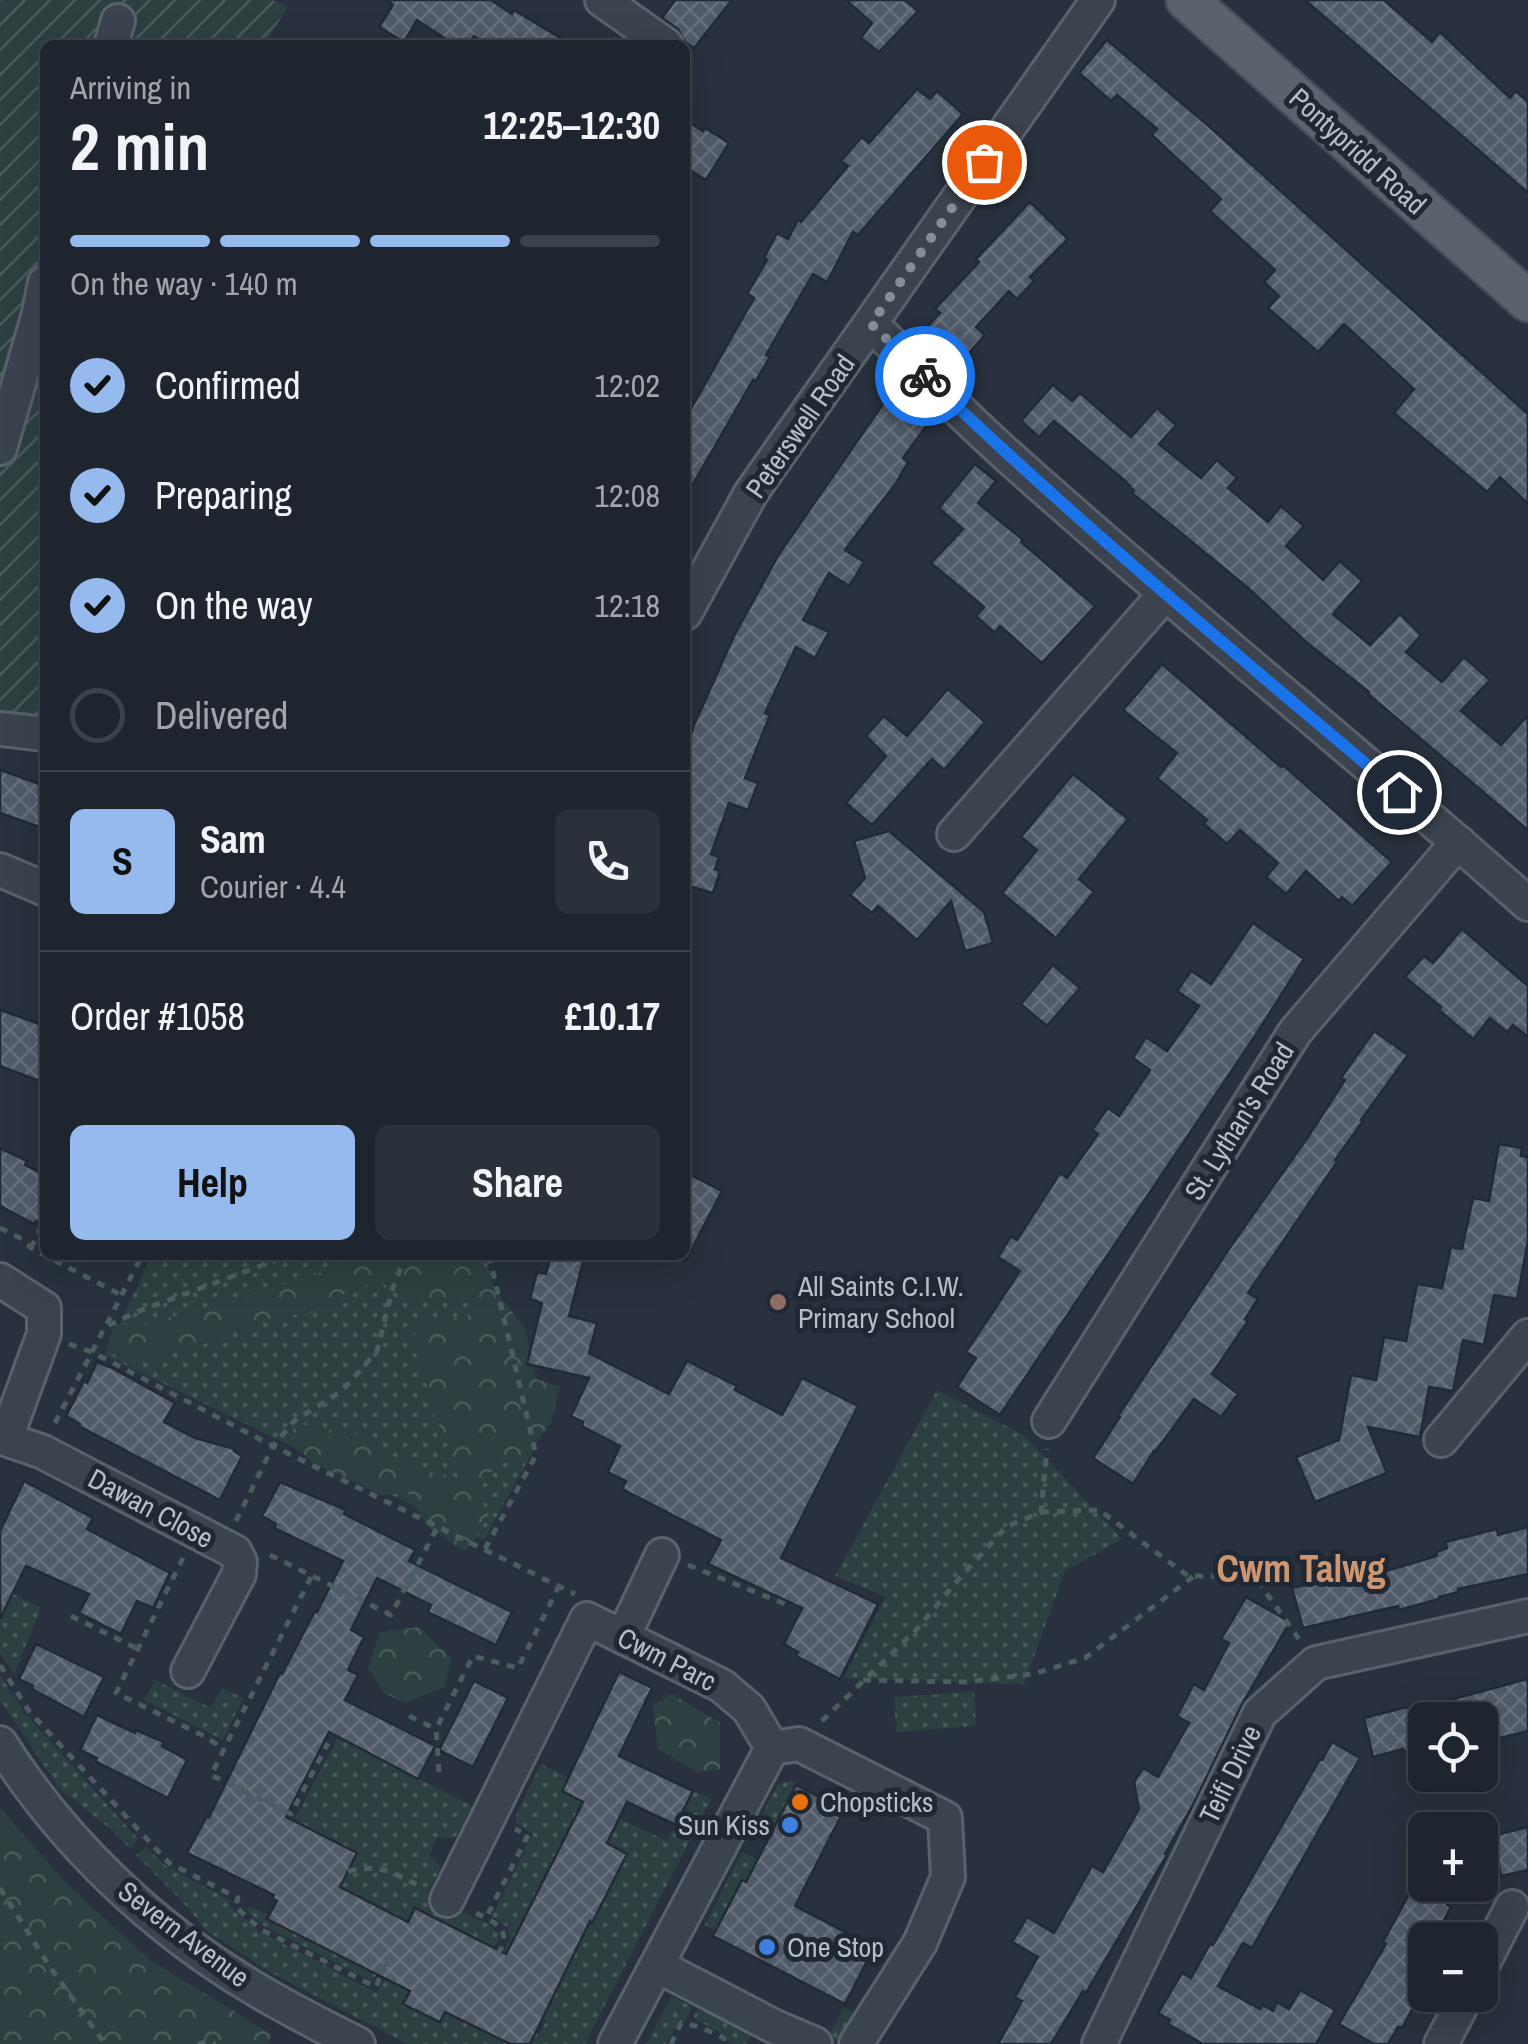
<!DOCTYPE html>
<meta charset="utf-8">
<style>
:root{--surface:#1e252e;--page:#2b313a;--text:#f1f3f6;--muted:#a1a5aa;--line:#3c424a;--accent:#97baee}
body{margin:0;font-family:"Archivo Narrow",sans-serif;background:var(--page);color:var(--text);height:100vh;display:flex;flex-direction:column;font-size:38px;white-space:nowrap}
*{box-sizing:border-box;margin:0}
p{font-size:32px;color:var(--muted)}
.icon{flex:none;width:55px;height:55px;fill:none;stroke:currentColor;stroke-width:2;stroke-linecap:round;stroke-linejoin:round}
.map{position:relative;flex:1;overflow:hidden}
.drawer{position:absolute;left:40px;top:40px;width:650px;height:1220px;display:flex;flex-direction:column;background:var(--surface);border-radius:15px;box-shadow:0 10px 40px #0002,0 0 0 2px var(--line)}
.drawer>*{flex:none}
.buttons{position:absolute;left:1408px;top:1702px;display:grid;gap:20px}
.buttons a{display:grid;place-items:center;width:90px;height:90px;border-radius:15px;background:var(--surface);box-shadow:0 10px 40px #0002,0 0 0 2px var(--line);font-size:50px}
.pin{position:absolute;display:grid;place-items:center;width:85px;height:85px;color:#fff;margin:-42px;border:5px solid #fff;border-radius:50%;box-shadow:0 2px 10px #0007}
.courier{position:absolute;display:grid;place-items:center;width:100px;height:100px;margin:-50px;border:8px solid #1a73e8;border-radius:50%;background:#fff;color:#222;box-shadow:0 2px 12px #0007}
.head em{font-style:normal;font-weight:700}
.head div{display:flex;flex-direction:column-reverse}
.head{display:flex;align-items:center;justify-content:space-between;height:170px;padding:0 30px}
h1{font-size:65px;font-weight:700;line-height:75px}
.bar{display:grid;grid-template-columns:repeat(4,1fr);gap:15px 10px;align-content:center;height:120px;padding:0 30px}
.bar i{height:12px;border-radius:8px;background:var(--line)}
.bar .on{background:var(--accent)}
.bar p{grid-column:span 4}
.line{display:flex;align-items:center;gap:25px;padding:0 30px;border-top:2px solid var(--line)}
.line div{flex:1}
.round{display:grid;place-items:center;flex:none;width:105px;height:105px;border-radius:15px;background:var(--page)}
ol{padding:0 30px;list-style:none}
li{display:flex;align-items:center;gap:30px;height:110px}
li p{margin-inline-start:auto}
li .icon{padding:10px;border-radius:50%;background:var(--accent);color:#111;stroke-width:4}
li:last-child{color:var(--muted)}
li i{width:55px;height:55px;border:5px solid var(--line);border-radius:50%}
.action{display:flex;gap:20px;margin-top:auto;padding:20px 30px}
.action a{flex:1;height:115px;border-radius:15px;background:var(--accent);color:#111;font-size:40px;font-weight:700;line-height:115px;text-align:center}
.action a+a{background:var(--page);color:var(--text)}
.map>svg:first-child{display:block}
.grass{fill:url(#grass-dots)}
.forest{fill:url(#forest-crowns)}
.garden{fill:url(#garden-furrows)}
.building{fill:url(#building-cross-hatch);stroke:#222a35;stroke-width:2.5}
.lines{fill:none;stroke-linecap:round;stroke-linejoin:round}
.minor-casing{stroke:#59616b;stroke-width:38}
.major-casing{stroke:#454c57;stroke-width:45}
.path{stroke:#4c5d60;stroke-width:5;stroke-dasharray:8 8;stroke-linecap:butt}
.minor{stroke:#3b434e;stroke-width:32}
.major{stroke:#5a626d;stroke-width:40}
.done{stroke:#868d97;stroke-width:10;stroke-dasharray:0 18}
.route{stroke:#1a73e8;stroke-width:12}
.education-dot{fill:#8d6e63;stroke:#202833;stroke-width:4}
.food-dot{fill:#e8710a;stroke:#202833;stroke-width:4}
.shop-dot{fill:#3f7fe0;stroke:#202833;stroke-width:4}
.labels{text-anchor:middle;stroke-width:10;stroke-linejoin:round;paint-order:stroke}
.street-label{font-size:28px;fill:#b8bec8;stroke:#202833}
.poi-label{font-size:28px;fill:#b8bec8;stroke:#202833;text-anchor:start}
.district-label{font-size:38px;font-weight:bold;fill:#cb9670;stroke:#202833}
</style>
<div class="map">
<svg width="1528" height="2044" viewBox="0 0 1528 2044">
<defs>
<pattern id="grass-dots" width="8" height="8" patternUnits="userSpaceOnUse" patternTransform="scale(2.5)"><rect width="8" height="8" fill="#2d4041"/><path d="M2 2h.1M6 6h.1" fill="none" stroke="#495a5b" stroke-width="1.8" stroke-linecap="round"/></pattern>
<pattern id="forest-crowns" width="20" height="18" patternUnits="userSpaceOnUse" patternTransform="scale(2.5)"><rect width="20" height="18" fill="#2d4041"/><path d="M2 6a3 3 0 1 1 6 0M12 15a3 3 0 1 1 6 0" fill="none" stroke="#495a5b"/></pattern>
<pattern id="garden-furrows" width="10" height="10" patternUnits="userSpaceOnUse" patternTransform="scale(2.5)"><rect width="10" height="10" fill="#2d4041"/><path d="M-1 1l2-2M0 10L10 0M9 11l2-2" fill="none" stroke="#495a5b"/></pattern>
<pattern id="building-cross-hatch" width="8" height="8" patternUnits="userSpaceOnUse" patternTransform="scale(2.5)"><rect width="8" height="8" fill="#515a68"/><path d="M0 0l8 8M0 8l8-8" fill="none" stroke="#68707c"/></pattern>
</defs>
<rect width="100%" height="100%" fill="#28313d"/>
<g class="grass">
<path d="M152,1255H486L533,1451L484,1540L105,1355Z"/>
<path d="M937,1390L1025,1436L1122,1539L1065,1571L1024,1684L843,1678L886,1597L835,1576Z"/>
<path d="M0,1583L11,1593L41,1608L14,1674L0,1653Z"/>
<path d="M0,1675L23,1711L138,1839L130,1849L113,1831L59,1788L0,1700Z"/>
<path d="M155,1680L211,1708L222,1688L243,1698L223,1740L144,1700Z"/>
<path d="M974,1692L976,1726L896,1732L894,1697Z"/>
<path d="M338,1737L472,1806L458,1834L454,1838L437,1837L429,1855L441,1867L428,1894L488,1924L499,1933L498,1940L489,1955L474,1938L415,1908L408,1922L338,1890L321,1835L295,1819Z"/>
<path d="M541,1764L567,1777L561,1791L667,1841L693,1791L711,1799L585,2044H530L535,2033L540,2034L546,2021L530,2013L574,1914L593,1922L627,1853L607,1843L530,1905L492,1980L510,1938L507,1927L492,1916L533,1834L516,1823V1815Z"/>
<path d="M789,1781H797L771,1834L756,1826L778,1784Z"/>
<path d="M146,1847L165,1865L231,1901L229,1906L259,1931L377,1993L385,1979L410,1991L404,2004L439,2022L445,2011L510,2044H407L270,1972L207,1931L181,1900L136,1855Z"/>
<path d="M742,1852L757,1859L746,1882L742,1880L716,1931L705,1925Z"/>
<path d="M250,1906L269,1915L268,1918L377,1974L372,1981L264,1926L247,1911Z"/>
<path d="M672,1996L692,2007L684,2022L679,2021L666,2044H646Z"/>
<path d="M700,2004L753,2032L746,2044H733L726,2040L727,2036L693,2018Z"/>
<path d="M844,2008L868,2019L835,2041H830L828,2037Z"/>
</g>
<g class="forest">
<path d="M346,1255H480L495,1290L525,1328L536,1379L560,1387L551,1423L524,1458H501L477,1493L489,1516L465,1552L427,1526L408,1493L382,1495L313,1463L286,1438L298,1424L379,1438L386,1452L422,1470L466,1479L431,1409L423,1365L408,1342L424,1323L469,1315L476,1300L410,1299L382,1283L347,1289L335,1309L271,1318L212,1342L128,1365L106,1348L115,1324H145L235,1300L343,1265Z"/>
<path d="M420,1627L451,1658L445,1687L405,1703L384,1693L368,1667L380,1632Z"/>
<path d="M672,1694L720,1723V1769L697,1772L658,1749L653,1705Z"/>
<path d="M0,1808L68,1885L150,1960L271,2034L269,2044H0Z"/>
</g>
<path class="garden" d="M0,0H272L288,6L266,43L268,45H45V744L0,739Z"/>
<g class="building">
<path d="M386,0H491L512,14L514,10L572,45H488L474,36L469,45H455L417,20L404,42L379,27L393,5Z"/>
<path d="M675,0H732L694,48L685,42L678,29L662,18Z"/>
<path d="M846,0H905L918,11L879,52L861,38L872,23Z"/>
<path d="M1305,0H1384L1432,42L1440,32L1510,98L1516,91L1528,102V193Z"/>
<path d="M1107,40L1211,128L1528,414V504L1500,477L1487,492L1394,413L1414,389L1344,324L1318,352L1268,308L1279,296L1264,282L1275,270L1210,211L1221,199L1152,135L1157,129L1117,95L1111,101L1079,73Z"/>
<path d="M917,89L930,99L937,91L963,114L858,235L853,232L827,282L813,274L766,355L770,357L756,381L753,380L685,498V419L754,298L747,294L767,260L764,258L777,233L788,239L798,220L801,222L848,166L841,161L862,137L869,143Z"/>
<path d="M685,120L703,131L705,128L729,143L706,180L685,167Z"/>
<path d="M1030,202L1068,239L1030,277L1034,281L1017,299L1009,291L976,327L985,335L961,362L925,329L940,313L935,309L979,262L976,259Z"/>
<path d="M1053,385L1072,401L1080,393L1131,437L1157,408L1176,425L1159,444L1201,478L1217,460L1237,478L1228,488L1268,522L1281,506L1304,526L1286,546L1323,580L1340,561L1362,581L1333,614L1352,630L1370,645L1400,614L1421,635L1406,652L1442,682L1464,657L1490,680L1461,711L1501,745L1528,715V830L1368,694L1369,692L1306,642L1247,587L1132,493L1134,491L1125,481L1054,421L1039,437L1021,421Z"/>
<path d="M892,391L932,418L903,458L908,462L896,483L845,550L864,562L857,574L849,586L829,573L803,620L829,632L815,658L796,647L765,713L770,715L745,778L758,783L748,810L729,803L711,854L719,857L715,869L720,871L713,893L685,885V754L694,725L734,636L779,554Z"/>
<path d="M975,464L996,481L978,503L1023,540L1021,542L1095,606L1042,663L1000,626L995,633L976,616L984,607L931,563L963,529L939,508Z"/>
<path d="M1162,664L1281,767L1283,765L1392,862L1352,906L1342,897L1339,901L1306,871L1286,894L1266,877L1278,863L1240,830L1227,844L1204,824L1207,820L1157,778L1177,753L1123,710Z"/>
<path d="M948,689L985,722L944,770L932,759L872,825L846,803L886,756L866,736L884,716L907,736Z"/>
<path d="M0,770L45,786V829L0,813Z"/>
<path d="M1073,774L1128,819L1079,879L1094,892L1056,938L1002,893L1037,850L1021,837Z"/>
<path d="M889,831L984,912L993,943L965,951L951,901L917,940L878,906L872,913L850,895L865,878L854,841Z"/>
<path d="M1253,923L1304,959L1253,1039L1000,1415L957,1387L976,1358L966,1352L1020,1271L998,1257L1011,1236L1017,1240L1060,1173L1067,1178L1098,1134L1092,1130L1108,1108L1119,1116L1150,1070L1133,1058L1146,1037L1167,1051L1199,1006L1177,991L1191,971L1211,984Z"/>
<path d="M1462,929L1528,986V1037L1513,1025L1507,1032L1490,1018L1473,1039L1439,1010L1441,1007L1405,977L1424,956L1433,963Z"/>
<path d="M1053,965L1080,988L1047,1026L1021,1004Z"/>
<path d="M0,1010L45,1026V1083L0,1066Z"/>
<path d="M1374,1031L1408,1055L1361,1120L1363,1121L1335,1160L1337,1162L1248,1293L1258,1299L1245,1319L1248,1321L1212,1374L1238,1394L1221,1417L1194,1399L1155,1452L1154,1451L1133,1484L1093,1458L1120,1417L1118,1416L1233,1243L1308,1137L1345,1080L1341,1078Z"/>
<path d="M1499,1144L1522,1148L1521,1156L1528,1157V1241L1517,1299L1494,1295L1484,1345L1463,1340L1453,1391L1429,1387L1420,1437L1368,1427L1387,1473L1315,1502L1296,1457L1339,1440L1351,1375L1376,1380L1384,1337L1406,1341L1417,1284L1442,1288L1451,1247L1462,1249L1473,1198L1489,1201Z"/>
<path d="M0,1148L27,1161L25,1165L45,1175V1226L36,1221L34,1224L2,1207L0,1211Z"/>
<path d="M685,1172L722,1191L685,1262Z"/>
<path d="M551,1255H585L569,1316L597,1323L589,1353L669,1394L687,1361L737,1386L735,1390L782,1415L802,1378L858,1406L781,1558L878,1604L840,1679L796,1656L798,1652L784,1644L802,1608L708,1564L721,1540L622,1489L626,1481L608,1472L620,1446L582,1426L583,1422L571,1416L589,1378L527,1364L542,1303L530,1299L537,1272L546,1274Z"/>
<path d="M97,1362L112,1368L175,1403L164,1422L195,1438L235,1449L234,1451L242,1456L220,1500L79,1426L80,1424L66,1416L84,1381L87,1383Z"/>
<path d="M24,1481L93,1518L87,1529L170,1573L153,1608L137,1601L121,1634L79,1613L89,1594L26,1566L0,1619V1531Z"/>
<path d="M280,1482L346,1510L344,1514L415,1550L409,1561L512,1612L496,1645L428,1612L431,1605L377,1578L351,1630L364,1637L348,1670L358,1675L345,1700L435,1746L418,1779L329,1732L286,1817L357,1853L340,1887L408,1922L415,1908L506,1954L583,1802L562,1791L619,1672L652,1688L619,1756L693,1791L676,1825L627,1802L607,1843L627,1854L592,1923L590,1921L530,2044H510L445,2012L440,2022L403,2004L410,1991L267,1919L277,1901L272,1899L274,1895L187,1853L207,1816L209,1817L280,1673L282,1674L315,1611L317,1612L343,1561L274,1528L276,1524L262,1516Z"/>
<path d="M1528,1527V1574L1458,1589L1459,1592L1439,1597V1599L1399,1610L1398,1606L1303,1628L1292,1588L1309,1584L1308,1579L1335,1572L1337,1580L1382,1568L1383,1572L1437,1556L1436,1552L1447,1548L1445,1542L1497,1529L1498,1535Z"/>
<path d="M1246,1597L1290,1622L1242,1704L1194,1803L1165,1854L1167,1855L1086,1993L1083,1991L1051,2044H998L1022,2001L1015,1997L1038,1957L1012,1942L1027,1917L1054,1933L1092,1866L1103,1872L1139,1809L1134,1782L1143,1768L1158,1777L1189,1723L1177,1716L1194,1684L1204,1690L1229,1643L1221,1639Z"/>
<path d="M36,1644L104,1677L84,1717L32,1689L33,1686L19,1679Z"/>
<path d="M1528,1679V1731L1480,1743V1720H1418L1425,1747L1404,1752L1403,1749L1373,1757L1364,1718L1403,1708L1415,1707L1416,1709Z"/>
<path d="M474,1681L508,1698L473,1767L439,1750Z"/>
<path d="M97,1715L135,1733L136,1730L164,1742L162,1746L187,1760L168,1798L95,1761L97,1758L80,1750Z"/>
<path d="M1332,1742L1360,1758L1252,1948L1243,1943L1218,1986L1260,2009L1263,2005L1273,2011L1277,2002L1289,2009L1300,1990L1335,2010L1316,2044H1203L1168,2024L1170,2020L1158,2013L1182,1973L1191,1978L1210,1944L1213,1945L1320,1759L1322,1760Z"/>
<path d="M796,1785L844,1810L795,1906L868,1944L864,1951L870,1955L845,2004L713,1936L742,1880L746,1882Z"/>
<path d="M1528,1827V1870L1501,1876L1499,1865L1480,1870V1839Z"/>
<path d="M1414,1885H1458L1447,1905L1451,1907L1433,1940H1425V1985L1402,2028L1398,2027L1388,2044H1374L1339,2024L1386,1944L1383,1942Z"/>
</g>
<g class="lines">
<defs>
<g id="minor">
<path d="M602,0L666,45"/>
<path d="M111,45L118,21"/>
<path d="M871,324C916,368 961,414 1008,456C1178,609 1357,752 1528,904"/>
<path d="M0,448L38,317L45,283"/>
<path d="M685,613L751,493L1098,0"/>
<path d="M0,729L45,734"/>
<path d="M954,834L1165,594"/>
<path d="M0,870L45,889"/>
<path d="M0,1280L44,1308V1334L6,1438"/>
<path d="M1049,1421L1295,1032L1458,842"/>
<path d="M0,1437L43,1452L235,1552L240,1562L239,1574L188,1671"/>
<path d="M1441,1440L1528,1336"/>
<path d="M623,1637L662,1555"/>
<path d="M0,1743C64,1844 154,1929 257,1990C290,2010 324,2027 358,2044"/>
<path d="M447,1900L587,1619L722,1686L749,1709L772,1748L799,1744L945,1818L948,1877L920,1943L856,2044"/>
<path d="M658,1966L775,2027L815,2044"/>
<path d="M1480,1969L1512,1907"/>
<path d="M615,2044L772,1748"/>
<path d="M1099,2044L1260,1713L1316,1663L1528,1616"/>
<path d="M1441,2044L1467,1995"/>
</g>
<path id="major" d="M1187,0L1528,301"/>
</defs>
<use href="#minor" class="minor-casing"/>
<use href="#major" class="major-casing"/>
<g class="path">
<path d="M0,1228L22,1239L31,1248L121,1295"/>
<path d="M31,1248L45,1219"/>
<path d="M107,1324L142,1255"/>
<path d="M69,1344L92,1352L273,1446L575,1594"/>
<path d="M55,1423L105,1327L139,1311L290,1255"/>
<path d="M1041,1512L1099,1510L1188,1576L1255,1577L1299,1639"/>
<path d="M236,1521L273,1446L294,1421L342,1391L377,1351L392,1290L406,1255"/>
<path d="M485,1549L536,1455L489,1255"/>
<path d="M270,1555L391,1615L438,1526"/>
<path d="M183,1558L116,1693L204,1736L224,1749"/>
<path d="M688,1565L790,1606"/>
<path d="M311,1577L211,1775L291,1814L328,1743"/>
<path d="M71,1616L138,1649"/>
<path d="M0,1665L29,1711L169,1863L238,1898L235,1906L260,1929L376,1987L387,1960"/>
<path d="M863,1680L966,1682L1033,1674L1085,1658L1194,1576"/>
<path d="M409,1716L436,1729"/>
<path d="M822,1721L917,1629L958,1580L1006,1527L1041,1512L1047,1449"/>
<path d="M439,1772L436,1729L473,1656L518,1668L559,1586"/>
<path d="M348,1871C385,1864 389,1872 422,1887"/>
<path d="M0,1888L48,1964L105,2044"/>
<path d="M476,1913L486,1918L528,1835L515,1829"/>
<path d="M485,1963C508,1950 512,1930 486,1918"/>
<path d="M198,2044L210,2041L215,2044"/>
<path d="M671,2044L681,2023L700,2027L724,2038L722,2044"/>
</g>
<use href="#minor" class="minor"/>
<use href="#major" class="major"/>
</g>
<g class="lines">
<path class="done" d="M925,376L871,324L984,162"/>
<path class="route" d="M925,376C1076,522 1239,656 1399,792"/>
</g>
<circle class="education-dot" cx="778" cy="1302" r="10"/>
<circle class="food-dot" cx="800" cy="1802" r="10"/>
<g class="shop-dot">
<circle cx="790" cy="1825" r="10"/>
<circle cx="767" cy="1947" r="10"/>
</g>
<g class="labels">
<g class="street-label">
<text transform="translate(1358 151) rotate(42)" y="10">Pontypridd Road</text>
<text transform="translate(800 426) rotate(-55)" y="10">Peterswell Road</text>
<text transform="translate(1239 1121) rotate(-58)" y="10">St. Lythan's Road</text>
<text transform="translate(151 1508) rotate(28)" y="10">Dawan Close</text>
<text transform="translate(667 1659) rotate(27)" y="10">Cwm Parc</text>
<text transform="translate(1230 1774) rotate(-64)" y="10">Teifi Drive</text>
<text transform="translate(184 1934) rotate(37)" y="10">Severn Avenue</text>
</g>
<g class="poi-label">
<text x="798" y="1296">All Saints C.I.W.<tspan x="798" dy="32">Primary School</tspan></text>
<text x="820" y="1812">Chopsticks</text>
<text x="770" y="1835" text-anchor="end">Sun Kiss</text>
<text x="787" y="1957">One Stop</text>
</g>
<g class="district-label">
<text x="1301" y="1582">Cwm Talwg</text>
</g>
</g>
</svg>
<div class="buttons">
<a><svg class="icon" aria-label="locate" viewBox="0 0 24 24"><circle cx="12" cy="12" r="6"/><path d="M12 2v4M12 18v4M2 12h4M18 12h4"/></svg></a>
<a>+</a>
<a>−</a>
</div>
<div class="pin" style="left:984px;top:162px;background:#ea580c"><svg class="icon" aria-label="bag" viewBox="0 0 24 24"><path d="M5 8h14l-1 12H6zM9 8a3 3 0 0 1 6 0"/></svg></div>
<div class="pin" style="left:1399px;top:792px;background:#1f2937"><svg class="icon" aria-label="home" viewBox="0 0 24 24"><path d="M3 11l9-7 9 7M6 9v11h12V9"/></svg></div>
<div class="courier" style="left:925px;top:376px"><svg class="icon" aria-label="bike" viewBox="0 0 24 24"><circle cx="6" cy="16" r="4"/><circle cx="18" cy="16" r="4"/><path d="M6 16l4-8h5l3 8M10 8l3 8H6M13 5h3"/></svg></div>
<section class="drawer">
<div class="head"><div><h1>2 min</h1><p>Arriving in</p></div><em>12:25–12:30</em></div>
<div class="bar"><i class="on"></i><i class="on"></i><i class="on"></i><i></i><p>On the way · 140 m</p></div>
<ol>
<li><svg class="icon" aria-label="check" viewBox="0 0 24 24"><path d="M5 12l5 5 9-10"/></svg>Confirmed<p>12:02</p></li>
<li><svg class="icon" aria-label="check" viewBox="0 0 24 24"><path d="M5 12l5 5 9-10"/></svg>Preparing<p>12:08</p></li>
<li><svg class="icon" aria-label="check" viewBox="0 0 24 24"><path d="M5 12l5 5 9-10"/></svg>On the way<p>12:18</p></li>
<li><i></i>Delivered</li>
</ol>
<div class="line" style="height:180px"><b class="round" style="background:var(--accent);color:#111">S</b><div><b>Sam</b><p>Courier · 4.4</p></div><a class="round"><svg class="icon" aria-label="phone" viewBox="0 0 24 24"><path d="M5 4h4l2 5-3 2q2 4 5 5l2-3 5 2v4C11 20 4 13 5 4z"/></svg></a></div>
<div class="line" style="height:130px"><div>Order #1058</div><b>£10.17</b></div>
<div class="action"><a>Help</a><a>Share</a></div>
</section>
</div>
